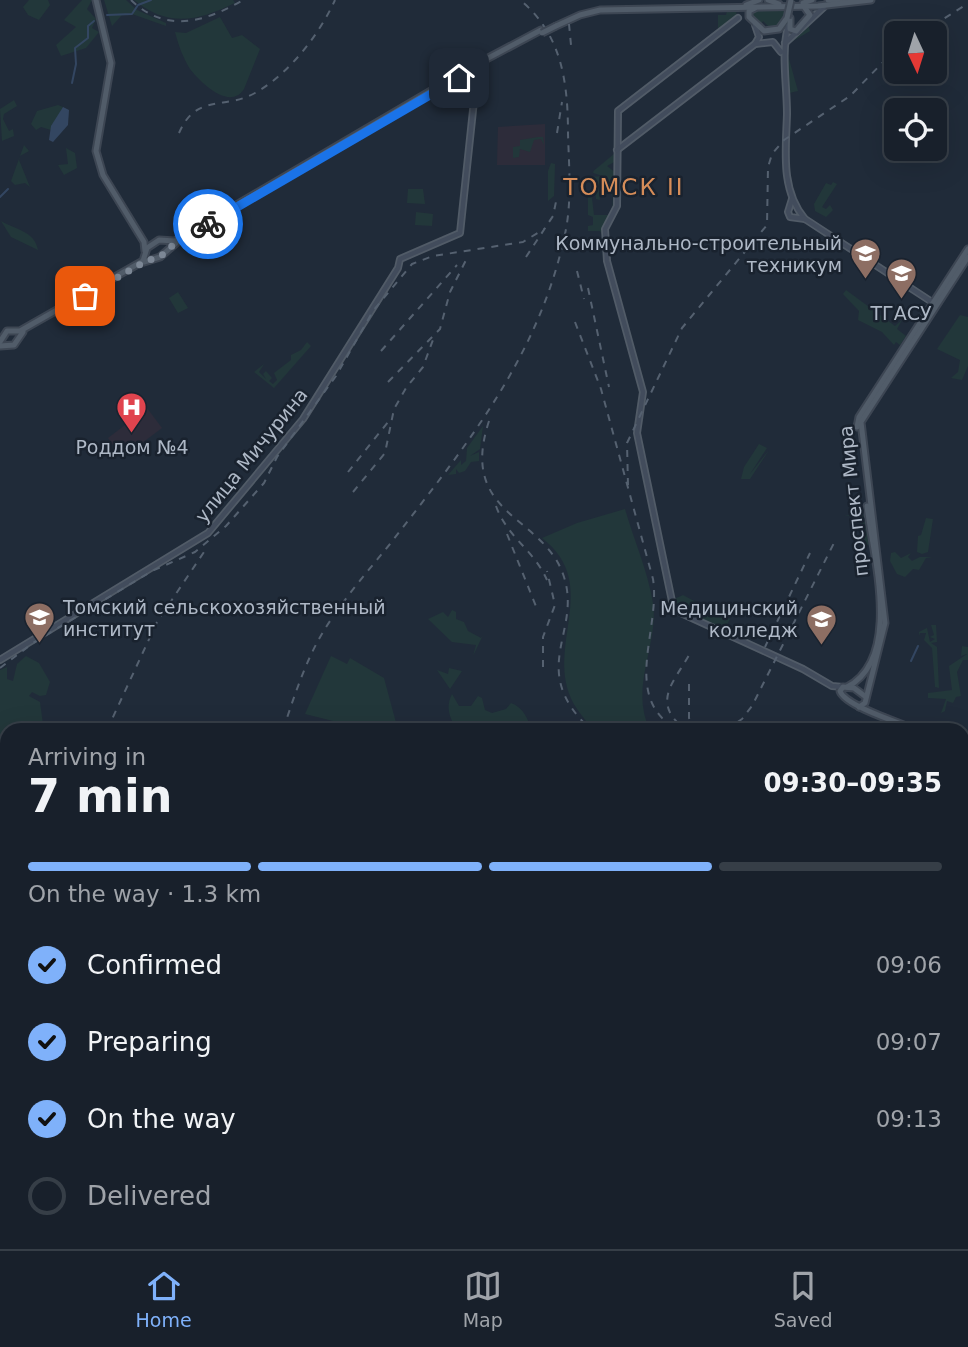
<!DOCTYPE html>
<meta charset="utf-8">
<style>
:root{--surface:#18202b;--page:#212833;--text:#f1f3f6;--muted:#9fa3a9;--line:#363e47;--accent:#7fb1fa}
body{margin:0;font-family:"DejaVu Sans",sans-serif;background:var(--page);color:var(--text);height:100vh;display:flex;flex-direction:column;font-size:26px;white-space:nowrap}
*{box-sizing:border-box;margin:0}
p{font-size:23px;color:var(--muted)}
.icon{flex:none;width:38px;height:38px;fill:none;stroke:currentColor;stroke-width:2;stroke-linecap:round;stroke-linejoin:round}
.map{position:relative;flex:1;overflow:hidden}
.sheet{position:absolute;left:0px;top:723px;width:970px;height:527px;display:flex;flex-direction:column;background:var(--surface);border-radius:21px 21px 0 0;box-shadow:0 7px 28px #0002,0 0 0 2px var(--line)}
.sheet>*{flex:none}
.needle{width:46px;rotate:176deg}
.fabs{position:absolute;left:884px;top:21px;display:grid;gap:14px}
.fabs a{display:grid;place-items:center;width:63px;height:63px;border-radius:10px;background:var(--surface);box-shadow:0 7px 28px #0002,0 0 0 2px var(--line);font-size:35px}
.pin{position:absolute;display:grid;place-items:center;width:60px;height:60px;color:#fff;margin:-30px;border-radius:14px;box-shadow:0 4px 10px #0006}
.courier{position:absolute;display:grid;place-items:center;width:70px;height:70px;margin:-35px;border:5px solid #1a73e8;border-radius:50%;background:#fff;color:#222;box-shadow:0 2px 9px #0007}
.headline em{font-style:normal;font-weight:700}
.headline div{display:flex;flex-direction:column-reverse}
.headline{display:flex;align-items:center;justify-content:space-between;height:119px;padding:0 28px}
h1{font-size:46px;font-weight:700;line-height:52px}
.bar{display:grid;grid-template-columns:repeat(4,1fr);gap:10px 7px;align-content:center;height:84px;padding:0 28px}
.bar i{height:9px;border-radius:5px;background:var(--line)}
.bar .on{background:var(--accent)}
.bar p{grid-column:span 4}
ol{padding:0 28px;list-style:none}
li{display:flex;align-items:center;gap:21px;height:77px}
li p{margin-inline-start:auto}
li .icon{padding:7px;border-radius:50%;background:var(--accent);color:#111;stroke-width:4}
li:last-child{color:var(--muted)}
li i{width:38px;height:38px;border:4px solid var(--line);border-radius:50%}
.tabs{display:flex;justify-content:space-around;align-items:center;height:98px;border-top:2px solid var(--line);background:var(--surface);font-size:19px;color:var(--muted)}
.tabs a{display:grid;justify-items:center;gap:4px}
.tabs .on{color:var(--accent)}
.map>svg:first-child{display:block}
.medical{fill:#2d2c3a}
.green{fill:#22373a}
.water{fill:#334661}
.lines{fill:none;stroke-linecap:round;stroke-linejoin:round}
.stream{stroke:#334661;stroke-width:2}
.river{stroke:#334661;stroke-width:4.5}
.secondary-casing{stroke:#515b67;stroke-width:8}
.primary-casing{stroke:#3d4653;stroke-width:9}
.secondary{stroke:#424c5c;stroke-width:4.5}
.primary{stroke:#515c69;stroke-width:5}
.rail{stroke:#556170;stroke-width:2;stroke-dasharray:7 7;stroke-linecap:butt}
.primary-bridge-casing{stroke:#3d4653;stroke-width:9;stroke-linecap:butt}
.primary-bridge{stroke:#515c69;stroke-width:5}
.done{stroke:#7c8795;stroke-width:7;stroke-dasharray:0 12.6}
.route{stroke:#1a73e8;stroke-width:9}
.labels{text-anchor:middle;stroke-width:5;stroke-linejoin:round;paint-order:stroke}
.poi-label{font-size:19px;fill:#aeb8c6;stroke:#19222e;text-anchor:end}
.street-label{font-size:19px;fill:#aeb8c6;stroke:#19222e}
.quarter-label{font-size:23px;letter-spacing:2px;fill:#d68d59;stroke:#19222e}
</style>
<div class="map">
<svg width="968" height="1249" viewBox="0 0 968 1249">
<rect width="100%" height="100%" fill="#202b39"/>
<g class="medical">
<path d="M545,124V165H497L498,127Z"/>
<path d="M142,407L147,408L162,428L122,458L108,438L129,422L132,413Z"/>
</g>
<g class="green">
<path d="M29,0H48L50,5L39,20L28,15L23,7Z"/>
<path d="M82,0H92L87,9L96,19L92,28L99,32L86,48L61,56L56,45L76,27L64,20Z"/>
<path d="M104,0H126L137,10L166,23V26L132,14L122,15L112,26Z"/>
<path d="M134,0H233L235,3C198,21 168,28 134,0Z"/>
<path d="M787,9L778,28L771,29L763,21L761,25L751,18L754,10Z"/>
<path d="M727,11H736L737,16L718,31V15H726Z"/>
<path d="M220,17L232,38L242,35L260,49L244,89C230,111 201,83 190,69C183,58 178,44 175,32L186,33Z"/>
<path d="M808,24L810,31L788,44L787,52L798,91L789,93C788,87 787,63 787,45Z"/>
<path d="M14,100L17,106L4,114L3,119L9,131L13,129L14,136L2,141L0,109Z"/>
<path d="M58,105L63,107L51,130L41,127L36,130L31,124L37,111Z"/>
<path d="M538,137H543L544,145L541,139L534,140L530,152L520,149L519,157L513,158V147L520,146V140Z"/>
<path d="M24,145L29,151L20,156L19,160L30,187L25,183L15,185L11,181Z"/>
<path d="M66,148L75,153L77,168L64,175L58,165L68,164Z"/>
<path d="M614,154L616,161L607,166L616,173V206L612,212L613,197L610,192H599L600,200L596,199L595,192H597L592,187L589,177L603,176L593,173L594,171L591,173Z"/>
<path d="M551,163L555,164L554,196L548,201V171Z"/>
<path d="M833,182L837,184L822,207L826,209L830,205L833,210L826,217L815,211L814,204L826,183L831,185Z"/>
<path d="M408,189H423L425,204L407,203Z"/>
<path d="M591,190L594,215H610L604,239L600,231H588V226L593,225V217L588,215V191Z"/>
<path d="M416,212L433,214L432,226L415,225Z"/>
<path d="M1,221C14,229 35,231 38,250L11,237Z"/>
<path d="M846,290L895,326L902,320L897,329L906,336L900,345L896,342L894,345L882,332L858,320L859,311L843,294Z"/>
<path d="M178,292L188,308L178,313L169,298Z"/>
<path d="M960,315L968,317V366L962,380L951,378L958,372L960,360L937,349Z"/>
<path d="M307,342L311,346L274,388L254,372L264,364L259,372L266,379L263,374L266,371L272,378L269,381L273,384L277,380L274,373L291,360V355L301,350Z"/>
<path d="M483,426L480,449L470,456L479,452V461L471,462L465,471L459,473L456,469V474L448,475L461,460V465L466,461L467,448Z"/>
<path d="M759,444L767,448L750,474L769,450L750,479H741L744,467Z"/>
<path d="M625,509C634,540 648,572 653,603C659,645 629,686 650,730C635,730 609,735 596,729C588,725 582,716 577,709C539,651 605,587 542,538L577,523Z"/>
<path d="M863,513L869,545L863,544L860,522L853,516H844Z"/>
<path d="M926,518L933,519L928,552L922,554L917,552L918,536L921,535Z"/>
<path d="M895,552L901,558L911,553L908,557L912,561L920,557H933L926,558L919,570L913,569L905,577L897,574L890,561L891,553Z"/>
<path d="M683,595L696,602L690,615L681,611L672,600Z"/>
<path d="M707,608L730,619L724,631L701,621Z"/>
<path d="M452,610L456,612V619L464,622L468,631L481,638L483,635L473,656L476,645L452,642L428,619L443,612L448,617Z"/>
<path d="M931,625H936L937,642L931,643L937,647L939,688L935,687L932,648L924,640L926,633H920L919,636V632L927,628L930,642L935,639L930,637L934,635Z"/>
<path d="M962,646L968,647V660H963L957,672L961,696L956,697L953,703L947,701L945,711L941,713L946,699L928,698V693L952,690L949,666L967,654L961,656Z"/>
<path d="M26,656L39,663L50,682L46,695L40,696L32,692L29,696L40,702L43,724L35,730H7L6,808L0,787V670L7,667V679L13,681L17,664Z"/>
<path d="M331,656L347,664L350,658L384,678L398,730H389L385,723L333,721L305,714Z"/>
<path d="M449,668L462,671L450,689L437,670L448,674Z"/>
<path d="M452,694L459,706H471L478,696L482,698L485,710L492,713L506,709L511,703C524,708 527,718 532,730H456C450,716 445,708 452,694Z"/>
<path d="M968,922V985L963,988C962,970 956,936 968,922Z"/>
<path d="M7,1012V1046L0,1052V1018Z"/>
<path d="M7,1099V1150H0V1101Z"/>
<path d="M968,1144V1195L963,1199Z"/>
<path d="M436,1242L472,1243L475,1249H424Z"/>
<path d="M171,1243H429L417,1249H202L193,1244L185,1249H177Z"/>
<path d="M506,1243V1242L549,1243L547,1249H500Z"/>
<path d="M573,1243L611,1242V1244L607,1249H571Z"/>
<path d="M892,1243L953,1242L957,1243L956,1249H890Z"/>
</g>
<path class="water" d="M63,107L69,110L68,125L53,142L49,140L51,126Z"/>
<g class="lines">
<g class="stream">
<path d="M107,15L132,14L138,5L151,0"/>
<path d="M72,83L76,64L75,48L88,38V26L94,21"/>
<path d="M0,197L8,189"/>
<path d="M911,661L918,646"/>
</g>
<g class="river">
<path d="M962,893L968,891"/>
<path d="M0,1156L7,1159"/>
</g>
<defs>
<g id="secondary">
<path d="M738,18L618,111L617,206L605,229L607,261L643,392L637,433L673,606L681,613L803,669L832,686L843,687"/>
<path d="M755,25L759,37L755,44"/>
<path d="M788,26C781,55 787,84 787,114C786,149 780,190 805,219"/>
<path d="M785,43L824,7"/>
<path d="M617,150L755,44L773,42L781,52"/>
<path d="M792,199L788,212L790,217L805,219L935,304"/>
<path d="M0,660L208,533L303,419L398,268L400,259L460,233L478,63"/>
<path d="M0,838L7,910"/>
<path d="M145,1242L148,1249"/>
</g>
<g id="primary">
<path d="M96,0L111,63L96,151L103,175L144,242L145,251"/>
<path d="M768,0L779,4"/>
<path d="M828,0L847,1"/>
<path d="M803,3L812,0"/>
<path d="M746,5L759,0"/>
<path d="M755,8L749,11V17L764,31L779,29L787,18"/>
<path d="M790,18V29L796,31L810,15L805,8"/>
<path d="M556,26L580,15L600,10L818,6L871,0"/>
<path d="M144,262L160,257L176,243"/>
<path d="M0,342L7,331H20L143,261L147,248L159,240L175,241L477,64L541,30"/>
<path d="M0,346L14,345L23,332"/>
<path d="M857,427L859,417L968,249"/>
<path d="M847,687C903,658 873,555 867,506"/>
<path d="M866,697L854,688L843,687L840,691C845,706 900,723 917,730"/>
<path d="M859,707L865,703L885,623L861,422L968,257"/>
<path d="M962,748L968,750"/>
</g>
</defs>
<use href="#secondary" class="secondary-casing"/>
<use href="#primary" class="primary-casing"/>
<use href="#secondary" class="secondary"/>
<use href="#primary" class="primary"/>
<g class="rail">
<path d="M131,0C166,34 205,22 243,0"/>
<path d="M569,24L571,45"/>
<path d="M921,33L964,6"/>
<path d="M179,133C196,93 225,110 255,93C289,74 319,35 335,0"/>
<path d="M557,133L562,102"/>
<path d="M526,257L553,216L557,197"/>
<path d="M577,271L584,299"/>
<path d="M588,288L609,387"/>
<path d="M575,322L601,389L653,579C661,630 620,698 678,730"/>
<path d="M381,351L457,265"/>
<path d="M388,382L440,329L450,292L466,260"/>
<path d="M489,421C458,515 542,515 563,574C584,632 525,668 591,730"/>
<path d="M348,472L388,422"/>
<path d="M628,485L627,443L682,328L767,225L768,167L772,154L784,140L850,96L896,49"/>
<path d="M353,492L385,453L394,409L406,388L423,367L434,337"/>
<path d="M496,506C507,537 534,550 547,580"/>
<path d="M507,534L537,609"/>
<path d="M765,647L810,553"/>
<path d="M543,667V637L555,605L547,571"/>
<path d="M0,668L33,643L152,571L195,552L226,526L264,483L277,457L336,376L373,311L412,264L433,256L523,242L544,229"/>
<path d="M689,684V718L693,730"/>
<path d="M679,724C653,700 676,679 689,655"/>
<path d="M107,730L157,622L206,549"/>
<path d="M283,730C294,697 305,662 323,632C342,601 367,572 390,544C465,447 539,357 565,234C572,202 569,167 568,134C568,83 562,34 520,0"/>
<path d="M726,730L742,719L752,706L836,539"/>
<path d="M962,868H968"/>
<path d="M0,1010L7,1005"/>
<path d="M688,1242L691,1249"/>
</g>
<defs>
<g id="primary-bridge">
<path d="M787,18L791,0"/>
<path d="M542,33L556,26"/>
</g>
</defs>
<use href="#primary-bridge" class="primary-bridge-casing"/>
<use href="#primary-bridge" class="primary-bridge"/>
</g>
<g class="lines">
<path class="done" d="M85,296L146,261L160,257L173,245L208,224"/>
<path class="route" d="M208,224L459,78"/>
</g>
<defs>
<symbol id="university-pin" viewBox="-11 -11 22 30"><path d="M0 17L-7.5 6A9.5 9.5 0 1 1 7.5 6Z" fill="#8d6e63" stroke="#19222e"/><path d="M0-5L7-2L0 1L-7-2ZM-4 1L0 2.5L4 1V4Q0 6-4 4Z" fill="#fff"/></symbol>
<symbol id="hospital-pin" viewBox="-11 -11 22 30"><path d="M0 17L-7.5 6A9.5 9.5 0 1 1 7.5 6Z" fill="#e0444e" stroke="#19222e"/><path d="M-5-5h3v3.5h4V-5h3V5h-3V1.5h-4V5h-3Z" fill="#fff"/></symbol>
</defs>
<g fill-rule="evenodd">
<use href="#university-pin" x="848" y="236" width="35" height="47"/>
<use href="#university-pin" x="884" y="256" width="35" height="47"/>
<use href="#hospital-pin" x="114" y="390" width="35" height="47"/>
<use href="#university-pin" x="22" y="600" width="35" height="47"/>
<use href="#university-pin" x="804" y="602" width="35" height="47"/>
</g>
<g class="labels">
<g class="poi-label">
<text x="842" y="250">Коммунально-строительный<tspan x="842" dy="22">техникум</tspan></text>
<text x="901" y="320" text-anchor="middle">ТГАСУ</text>
<text x="132" y="454" text-anchor="middle">Роддом №4</text>
<text x="63" y="614" text-anchor="start">Томский сельскохозяйственный<tspan x="63" dy="22">институт</tspan></text>
<text x="798" y="615">Медицинский<tspan x="798" dy="22">колледж</tspan></text>
</g>
<g class="street-label">
<text transform="translate(251 455) rotate(-51)" y="7">улица Мичурина</text>
<text transform="translate(853 501) rotate(-96)" y="7">проспект Мира</text>
</g>
<g class="quarter-label">
<text x="624" y="195">ТОМСК II</text>
</g>
</g>
</svg>
<div class="fabs">
<a><svg class="needle" viewBox="-14 -14 28 28"><path d="M0-13l5 13h-10z" fill="#e53935"/><path d="M0 13l5-13h-10z" fill="#9fa3a9"/></svg></a>
<a><svg class="icon" aria-label="locate" viewBox="0 0 24 24"><circle cx="12" cy="12" r="6"/><path d="M12 2v4M12 18v4M2 12h4M18 12h4"/></svg></a>
</div>
<div class="pin" style="left:85px;top:296px;background:#ea580c"><svg class="icon" aria-label="bag" viewBox="0 0 24 24"><path d="M5 8h14l-1 12H6zM9 8a3 3 0 0 1 6 0"/></svg></div>
<div class="pin" style="left:459px;top:78px;background:#1f2937"><svg class="icon" aria-label="home" viewBox="0 0 24 24"><path d="M3 11l9-7 9 7M6 9v11h12V9"/></svg></div>
<div class="courier" style="left:208px;top:224px"><svg class="icon" aria-label="bike" viewBox="0 0 24 24"><circle cx="6" cy="16" r="4"/><circle cx="18" cy="16" r="4"/><path d="M6 16l4-8h5l3 8M10 8l3 8H6M13 5h3"/></svg></div>
<section class="sheet">
<div class="headline"><div><h1>7 min</h1><p>Arriving in</p></div><em>09:30–09:35</em></div>
<div class="bar"><i class="on"></i><i class="on"></i><i class="on"></i><i></i><p>On the way · 1.3 km</p></div>
<ol>
<li><svg class="icon" aria-label="check" viewBox="0 0 24 24"><path d="M5 12l5 5 9-10"/></svg>Confirmed<p>09:06</p></li>
<li><svg class="icon" aria-label="check" viewBox="0 0 24 24"><path d="M5 12l5 5 9-10"/></svg>Preparing<p>09:07</p></li>
<li><svg class="icon" aria-label="check" viewBox="0 0 24 24"><path d="M5 12l5 5 9-10"/></svg>On the way<p>09:13</p></li>
<li><i></i>Delivered</li>
</ol>
</section>
</div>
<nav class="tabs">
<a class="on"><svg class="icon" aria-label="home" viewBox="0 0 24 24"><path d="M3 11l9-7 9 7M6 9v11h12V9"/></svg>Home</a>
<a><svg class="icon" aria-label="map" viewBox="0 0 24 24"><path d="M3 6l6-2 6 2 6-2v14l-6 2-6-2-6 2zM9 4v14M15 6v14"/></svg>Map</a>
<a><svg class="icon" aria-label="saved" viewBox="0 0 24 24"><path d="M7 4h10v16l-5-4-5 4z"/></svg>Saved</a>
</nav>
